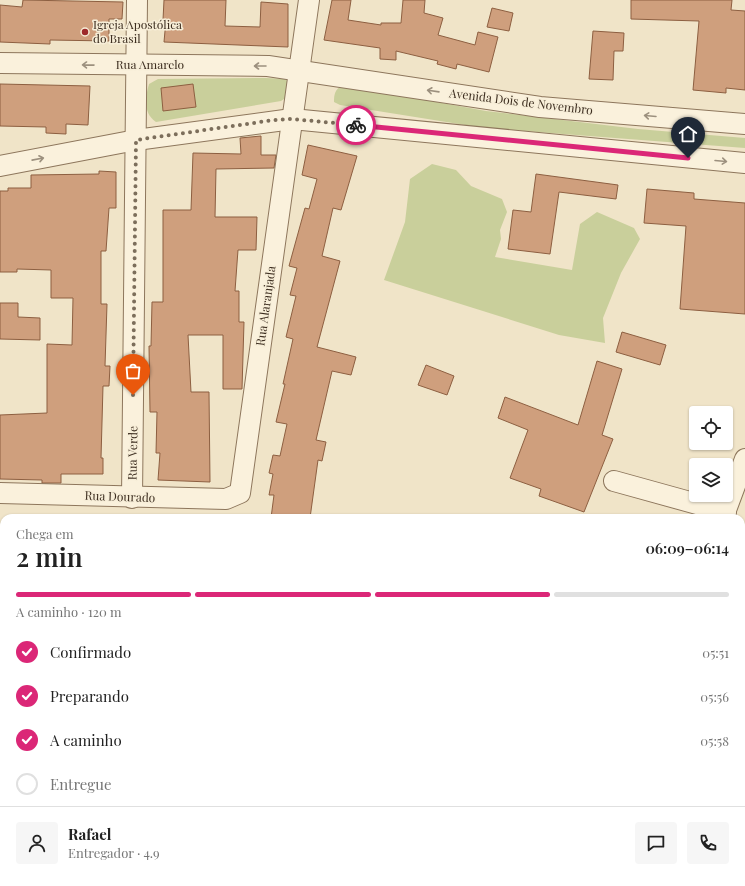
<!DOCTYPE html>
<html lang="pt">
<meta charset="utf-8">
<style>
:root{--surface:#fff;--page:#f6f6f6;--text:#222;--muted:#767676;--line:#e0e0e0;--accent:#db2777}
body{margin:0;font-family:"Playfair Display",serif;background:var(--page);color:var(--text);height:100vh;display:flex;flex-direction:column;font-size:15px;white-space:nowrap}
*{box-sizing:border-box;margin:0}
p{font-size:13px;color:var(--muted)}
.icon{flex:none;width:22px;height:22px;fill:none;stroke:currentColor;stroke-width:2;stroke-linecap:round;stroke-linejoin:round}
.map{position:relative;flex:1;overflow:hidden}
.side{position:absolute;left:0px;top:514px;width:745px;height:372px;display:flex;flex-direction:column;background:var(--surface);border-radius:12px 12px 0 0;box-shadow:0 1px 3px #0004}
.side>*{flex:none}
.buttons{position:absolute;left:689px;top:406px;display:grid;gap:8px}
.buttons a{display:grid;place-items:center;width:44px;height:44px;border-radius:4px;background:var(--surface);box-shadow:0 1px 3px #0004;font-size:20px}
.pin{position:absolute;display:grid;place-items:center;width:34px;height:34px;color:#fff;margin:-41px -17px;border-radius:50% 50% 50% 0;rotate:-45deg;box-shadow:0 0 4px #0007}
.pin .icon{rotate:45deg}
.courier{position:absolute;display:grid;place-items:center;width:40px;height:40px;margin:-20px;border:3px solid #db2777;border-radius:50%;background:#fff;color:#222;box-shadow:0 1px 5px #0007}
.headline em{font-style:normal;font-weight:600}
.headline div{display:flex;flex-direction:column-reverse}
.headline{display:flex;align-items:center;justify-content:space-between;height:68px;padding:0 16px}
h1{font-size:26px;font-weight:600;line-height:30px}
.bar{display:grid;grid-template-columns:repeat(4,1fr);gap:6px 4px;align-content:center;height:48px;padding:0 16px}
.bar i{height:5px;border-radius:3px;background:var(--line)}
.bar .on{background:var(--accent)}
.bar p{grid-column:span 4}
.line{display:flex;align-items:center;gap:10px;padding:0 16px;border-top:1px solid var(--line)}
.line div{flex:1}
.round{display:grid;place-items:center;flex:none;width:42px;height:42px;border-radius:4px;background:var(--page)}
ol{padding:0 16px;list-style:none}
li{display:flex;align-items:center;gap:12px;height:44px}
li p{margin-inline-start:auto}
li .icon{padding:4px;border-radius:50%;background:var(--accent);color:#fff;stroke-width:4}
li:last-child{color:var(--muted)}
li i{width:22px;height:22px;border:2px solid var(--line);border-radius:50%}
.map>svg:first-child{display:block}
.green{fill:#c9cf9b}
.building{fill:#cf9f7d;stroke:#8d5f41}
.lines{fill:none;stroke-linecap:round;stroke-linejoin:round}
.minor-casing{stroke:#8d765c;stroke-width:22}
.minor{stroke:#faf1dc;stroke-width:20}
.oneway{stroke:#9c907e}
.done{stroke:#7c6e5b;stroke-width:4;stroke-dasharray:0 7.2}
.route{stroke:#db2777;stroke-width:5}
.poi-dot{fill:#9e2a2b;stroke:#f7eed8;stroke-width:1.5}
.labels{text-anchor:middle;stroke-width:3;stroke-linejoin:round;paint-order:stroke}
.poi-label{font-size:12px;fill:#3d2e20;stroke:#f7eed8;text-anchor:start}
.street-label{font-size:12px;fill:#3d2e20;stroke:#f7eed8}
</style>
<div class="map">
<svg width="745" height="886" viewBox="0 0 745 886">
<rect width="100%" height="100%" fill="#f0e4c8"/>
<g class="green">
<path d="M266,78L285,79L292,85L290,95L281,101L156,122C143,113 145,98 149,84L158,79Z"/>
<path d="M343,85L486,111L638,129L745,138V148L484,128L340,105L334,102C334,94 335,89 343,85Z"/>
<path d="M432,164L456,170L471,186L502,199L507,212L500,230L501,239L495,257L572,270L580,224L597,212L634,228L640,239L621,273L603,318L605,343L559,335L384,280L405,222L410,179Z"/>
<path d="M0,543H4V738L0,737Z"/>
</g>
<g class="building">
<path d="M23,0L123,2L122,19H109V41L50,40V44L0,42V5L22,7Z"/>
<path d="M164,0H226L225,26L260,27L261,2L288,4V47L164,42L166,20H163Z"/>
<path d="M332,0H351L348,20L381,25V23H401L403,0H425L424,13L443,18L438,35L475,45L478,32L498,37L489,72L457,64L456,69L437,64L438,61L396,51V60L380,59V48L324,40Z"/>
<path d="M631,0H732L731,10L745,11V90L726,88V93L693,90L699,21L631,19Z"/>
<path d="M492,8L513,13L509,31L487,27Z"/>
<path d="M593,31L624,33L623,51H614L613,80L589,79Z"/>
<path d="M0,84L90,86L88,125L66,124V134L46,133V127L0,126Z"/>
<path d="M193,84L196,107L163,111L161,88Z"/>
<path d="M261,136V155H276L274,168L216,169L215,217H257L256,250H238L235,291H239V322H244L242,389H223V335H188L191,392H209L210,482L158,480L160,453H156L157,412H150L149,346H151L152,302H163V210H191L193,153L241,154L240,138Z"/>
<path d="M308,145L357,156L341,210L333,208L322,256L340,261L317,347L356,357L351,375L332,371L316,440L326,442L322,461L318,460L310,518H271L274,495H269L273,474L269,473L273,455L280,456L287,424L276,422L285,384H283L293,339L286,337L296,296L290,295L297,268L289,266L305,208L309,209L317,179L302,175Z"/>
<path d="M99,171L116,172V208H109L106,251H101V304H107L105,366H110L109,386H103L101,458H103V474H61V483H42V480L0,479V415L47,413V344L72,345L73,298H51V270L17,269V272H0V191H8V188H31V175L99,174Z"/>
<path d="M536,174L618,185L616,199L559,192L550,254L508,249L513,210L531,212Z"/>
<path d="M647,189L694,193V199L745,203V314L680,309L686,226L644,223Z"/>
<path d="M0,303H18V317L40,318V340L0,339Z"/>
<path d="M622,332L666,345L660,365L616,352Z"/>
<path d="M597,361L622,369L602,435L613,439L584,512L539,496L541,489L510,478L528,430L498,418L505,397L578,425Z"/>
<path d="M426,365L454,376L447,395L418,385Z"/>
</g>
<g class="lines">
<defs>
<g id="minor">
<path d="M0,63L268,66L540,107L745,124"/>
<path d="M0,166L136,140L292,119L745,163"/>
<path d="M614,481L726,512"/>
<path d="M0,493L226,499L240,493L309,0"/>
<path d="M132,498L137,0"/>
<path d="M723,518L745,459"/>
<path d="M741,567L745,556"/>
<path d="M635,882L645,886"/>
<path d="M585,886L587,882"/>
</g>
</defs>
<use href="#minor" class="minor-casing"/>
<use href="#minor" class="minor"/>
</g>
<defs><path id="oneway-shaft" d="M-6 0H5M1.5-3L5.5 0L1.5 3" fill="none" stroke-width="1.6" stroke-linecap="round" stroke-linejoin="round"/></defs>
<g class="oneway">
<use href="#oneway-shaft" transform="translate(88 65) rotate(-179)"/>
<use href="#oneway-shaft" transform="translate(260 66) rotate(-180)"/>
<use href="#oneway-shaft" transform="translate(433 91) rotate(-172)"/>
<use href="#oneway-shaft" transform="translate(650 116) rotate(-175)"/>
<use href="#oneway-shaft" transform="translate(38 159) rotate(-11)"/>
<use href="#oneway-shaft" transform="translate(721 161) rotate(5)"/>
</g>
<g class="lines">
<path class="done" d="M133,395L136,140L274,120L292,119L356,125"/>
<path class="route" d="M356,125L688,158"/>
</g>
<circle class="poi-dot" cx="85" cy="32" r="4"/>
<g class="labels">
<g class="poi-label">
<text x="93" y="29">Igreja Apostólica<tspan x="93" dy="14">do Brasil</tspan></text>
</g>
<g class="street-label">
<text x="150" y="69">Rua Amarelo</text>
<text transform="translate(521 102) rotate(7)" y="4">Avenida Dois de Novembro</text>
<text transform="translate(266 306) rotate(-82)" y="4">Rua Alaranjada</text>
<text transform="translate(133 453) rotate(-89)" y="4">Rua Verde</text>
<text transform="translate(120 497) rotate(2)" y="4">Rua Dourado</text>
</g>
</g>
</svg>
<div class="buttons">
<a><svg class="icon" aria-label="locate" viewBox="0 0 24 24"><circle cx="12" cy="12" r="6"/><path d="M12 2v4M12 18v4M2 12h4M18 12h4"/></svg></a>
<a><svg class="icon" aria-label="layers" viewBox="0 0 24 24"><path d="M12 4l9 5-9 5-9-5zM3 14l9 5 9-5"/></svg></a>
</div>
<div class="pin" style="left:133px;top:395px;background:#ea580c"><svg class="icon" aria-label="bag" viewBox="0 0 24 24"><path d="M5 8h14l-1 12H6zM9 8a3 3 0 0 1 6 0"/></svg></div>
<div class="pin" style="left:688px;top:158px;background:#1f2937"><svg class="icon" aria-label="home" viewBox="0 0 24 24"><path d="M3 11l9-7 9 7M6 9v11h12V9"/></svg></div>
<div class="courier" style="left:356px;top:125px"><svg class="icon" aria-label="bike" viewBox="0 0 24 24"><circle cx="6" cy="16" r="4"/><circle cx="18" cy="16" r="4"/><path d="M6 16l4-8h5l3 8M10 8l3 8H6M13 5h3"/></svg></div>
<section class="side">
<div class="headline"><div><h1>2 min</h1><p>Chega em</p></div><em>06:09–06:14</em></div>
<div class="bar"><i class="on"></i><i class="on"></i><i class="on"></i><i></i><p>A caminho · 120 m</p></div>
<ol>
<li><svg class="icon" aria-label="check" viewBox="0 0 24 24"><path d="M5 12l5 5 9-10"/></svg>Confirmado<p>05:51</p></li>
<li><svg class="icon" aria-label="check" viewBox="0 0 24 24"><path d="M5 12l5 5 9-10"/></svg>Preparando<p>05:56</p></li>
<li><svg class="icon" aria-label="check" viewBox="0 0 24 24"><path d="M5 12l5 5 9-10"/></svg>A caminho<p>05:58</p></li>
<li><i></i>Entregue</li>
</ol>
<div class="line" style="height:72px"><a class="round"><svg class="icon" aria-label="person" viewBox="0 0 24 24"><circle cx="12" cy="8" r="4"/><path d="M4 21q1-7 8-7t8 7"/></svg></a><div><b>Rafael</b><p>Entregador · 4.9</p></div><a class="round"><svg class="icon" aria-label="chat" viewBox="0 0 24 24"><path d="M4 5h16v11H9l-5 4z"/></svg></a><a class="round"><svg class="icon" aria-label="phone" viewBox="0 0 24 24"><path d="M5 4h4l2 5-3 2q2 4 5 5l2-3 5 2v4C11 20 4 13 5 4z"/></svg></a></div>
</section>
</div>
